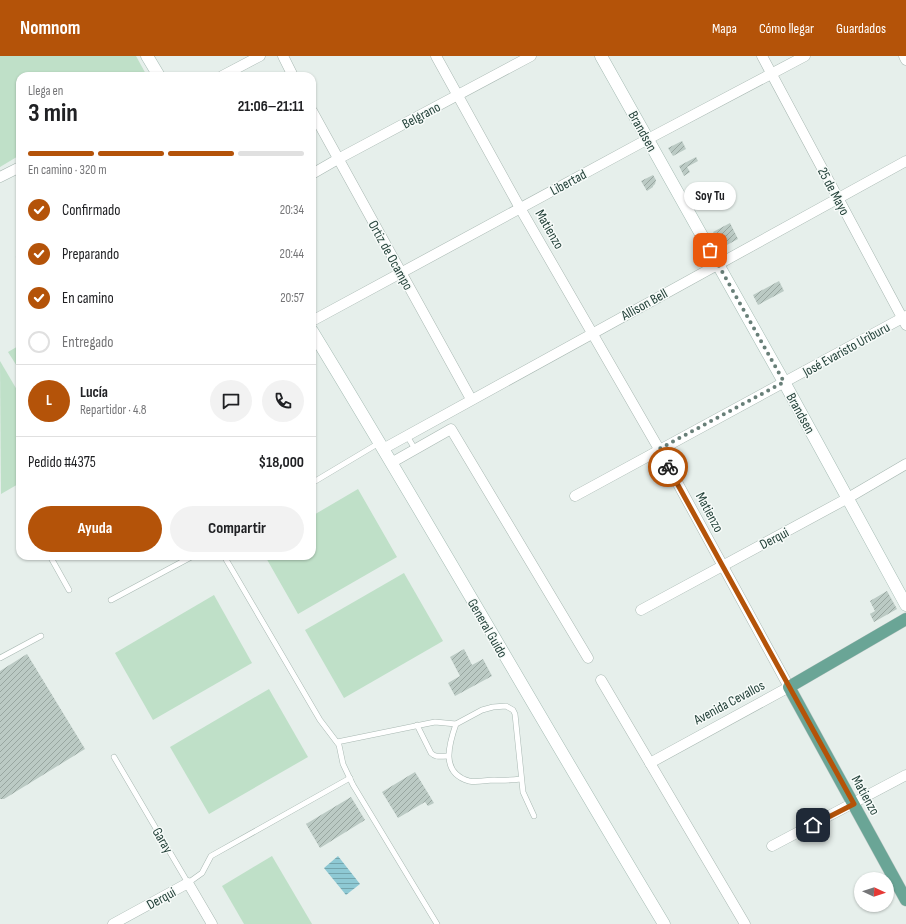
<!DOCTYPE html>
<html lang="es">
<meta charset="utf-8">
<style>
:root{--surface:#fff;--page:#f2f2f2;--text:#202124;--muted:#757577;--line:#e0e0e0;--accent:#b45309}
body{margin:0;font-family:"Sofia Sans Condensed",sans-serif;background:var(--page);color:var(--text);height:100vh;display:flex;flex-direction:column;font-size:15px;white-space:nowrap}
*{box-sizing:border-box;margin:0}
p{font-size:13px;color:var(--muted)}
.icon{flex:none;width:22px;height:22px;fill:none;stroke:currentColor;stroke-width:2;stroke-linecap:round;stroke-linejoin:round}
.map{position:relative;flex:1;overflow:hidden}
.side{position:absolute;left:16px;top:16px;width:300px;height:488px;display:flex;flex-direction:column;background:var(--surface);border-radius:12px;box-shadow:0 1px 3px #0004}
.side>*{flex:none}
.needle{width:26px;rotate:93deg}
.buttons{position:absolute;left:854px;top:816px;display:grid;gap:8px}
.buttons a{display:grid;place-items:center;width:40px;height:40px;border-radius:50%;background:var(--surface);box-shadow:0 1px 3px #0004;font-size:20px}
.pin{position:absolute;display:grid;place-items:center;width:34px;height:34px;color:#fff;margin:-17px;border-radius:8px;box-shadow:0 2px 6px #0006}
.courier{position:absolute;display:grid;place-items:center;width:40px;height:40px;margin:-20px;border:3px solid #b45309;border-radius:50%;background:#fff;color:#222;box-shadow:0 1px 5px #0007}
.bubble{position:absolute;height:28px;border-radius:14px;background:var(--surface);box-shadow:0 1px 3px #0004;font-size:13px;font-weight:700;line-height:28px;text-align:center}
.head em{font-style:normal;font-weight:700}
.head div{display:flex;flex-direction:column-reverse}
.head{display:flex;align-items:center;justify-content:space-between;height:68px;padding:0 12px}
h1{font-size:26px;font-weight:700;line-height:30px}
.bar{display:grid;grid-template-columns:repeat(4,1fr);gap:6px 4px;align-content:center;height:48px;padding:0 12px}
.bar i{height:5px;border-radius:3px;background:var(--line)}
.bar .active{background:var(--accent)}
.bar p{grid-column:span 4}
.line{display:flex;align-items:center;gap:10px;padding:0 12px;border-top:1px solid var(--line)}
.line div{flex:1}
.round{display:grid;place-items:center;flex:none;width:42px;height:42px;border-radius:21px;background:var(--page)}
ol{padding:0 12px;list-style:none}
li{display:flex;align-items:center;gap:12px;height:44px}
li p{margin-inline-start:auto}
li .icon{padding:4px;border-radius:50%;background:var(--accent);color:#fff;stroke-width:4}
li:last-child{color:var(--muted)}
li i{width:22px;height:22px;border:2px solid var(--line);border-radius:50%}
.action{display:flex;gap:8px;margin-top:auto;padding:8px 12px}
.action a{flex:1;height:46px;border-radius:24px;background:var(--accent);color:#fff;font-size:16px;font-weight:700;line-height:46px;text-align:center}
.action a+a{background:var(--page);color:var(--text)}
header{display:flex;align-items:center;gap:24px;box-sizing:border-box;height:56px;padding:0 20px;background:var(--accent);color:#fff}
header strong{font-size:19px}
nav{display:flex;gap:22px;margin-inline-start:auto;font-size:14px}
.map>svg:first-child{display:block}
.pitch{fill:#bfe0c8}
.water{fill:url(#water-rules)}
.building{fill:url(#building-hatch)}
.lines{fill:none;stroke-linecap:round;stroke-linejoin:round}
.lane-casing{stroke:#a8b8b2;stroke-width:6}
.street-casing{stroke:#a8b8b2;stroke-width:11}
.secondary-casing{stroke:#a4bbb3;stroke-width:13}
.primary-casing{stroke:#c2cac8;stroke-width:13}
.lane{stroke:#fff;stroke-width:5}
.street{stroke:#fff;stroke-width:10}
.secondary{stroke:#fff;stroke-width:12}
.primary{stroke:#6aa596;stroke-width:12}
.done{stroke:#687f78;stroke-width:4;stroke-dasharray:0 7.2}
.route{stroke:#b45309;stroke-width:5}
.labels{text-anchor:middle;stroke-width:3;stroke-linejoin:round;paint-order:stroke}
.street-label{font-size:14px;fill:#24423a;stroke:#f7fbf9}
</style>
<header>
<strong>Nomnom</strong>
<nav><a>Mapa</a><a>Cómo llegar</a><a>Guardados</a></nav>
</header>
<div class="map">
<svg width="906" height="868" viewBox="0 0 906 868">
<defs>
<pattern id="water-rules" width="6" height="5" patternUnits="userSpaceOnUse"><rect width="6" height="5" fill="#8ec9d4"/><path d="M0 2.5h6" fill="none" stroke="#74a5ad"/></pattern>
<pattern id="building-hatch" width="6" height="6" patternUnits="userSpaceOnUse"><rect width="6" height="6" fill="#bbcac4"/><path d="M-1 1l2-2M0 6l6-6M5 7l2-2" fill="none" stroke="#98a6a0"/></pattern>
</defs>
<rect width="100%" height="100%" fill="#e6efeb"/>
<g class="pitch">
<path d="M0,0H136L147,20H20V99L0,111Z"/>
<path d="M20,289V315L8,296Z"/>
<path d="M0,305L20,339V427L1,438Z"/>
<path d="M358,433L397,501L298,558L265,500H312V460Z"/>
<path d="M404,517L443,585L344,642L305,574Z"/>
<path d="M214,539L252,607L153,664L115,597Z"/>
<path d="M269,633L308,701L209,758L170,691Z"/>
<path d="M272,800L312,868H244L222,830Z"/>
</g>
<path class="water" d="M338,800L360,828L346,839L324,812Z"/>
<g class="building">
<path d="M682,85L686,93L673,100L668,92Z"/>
<path d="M696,101L698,105L687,111L690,116L684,120L679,110Z"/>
<path d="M653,119L656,124L655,128L653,130V131L647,135L641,125Z"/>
<path d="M730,167L738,183L725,190L720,188L713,176Z"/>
<path d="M779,225L784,235L758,249L753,239Z"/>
<path d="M887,535L897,553L874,566L870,558L875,555L870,545Z"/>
<path d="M464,593L472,609L483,603L492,620L455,640L448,627L460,620L450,601Z"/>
<path d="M27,598L85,693L4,743H0V615Z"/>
<path d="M415,716L434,747L428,750L425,746L398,762L382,736Z"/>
<path d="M351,741L365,764L320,792L306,768Z"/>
</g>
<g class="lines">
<defs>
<g id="lane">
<path d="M19,201L20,203"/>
<path d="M407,380L415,393"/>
<path d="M312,427L379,387"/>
<path d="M50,500L69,534"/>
<path d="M224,500L320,664L339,689L343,708L353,729L437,868"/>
<path d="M111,544L193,500"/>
<path d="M0,602L41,580"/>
<path d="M456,668C449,688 440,717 469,725C477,727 486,724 494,724C503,725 512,724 521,723"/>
<path d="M417,669L431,697C436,702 441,700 448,700"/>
<path d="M337,686L435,666L456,668L482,654L493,651L506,650L513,654L515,658L523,736L534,760"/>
<path d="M114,701L188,827L202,817L211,800L350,722"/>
</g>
<g id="street">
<path d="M283,0L293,20"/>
<path d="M436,0L520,152L659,393L789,631L650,707"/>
<path d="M762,0L906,269"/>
<path d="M904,0L906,4"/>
<path d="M222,20L260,0"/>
<path d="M312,55L471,343"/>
<path d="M312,118L338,103L531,0"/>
<path d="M0,121L20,111"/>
<path d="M312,265L648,83L805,0"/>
<path d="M383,393L906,105"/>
<path d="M391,407L451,373L588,602"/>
<path d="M575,440L906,260"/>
<path d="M641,554L848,442L906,408"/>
<path d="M601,624L745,868"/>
<path d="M772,790L906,719"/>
<path d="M113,868L188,827L212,868"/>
</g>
<g id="secondary">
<path d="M147,0L159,20"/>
<path d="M601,0L784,326L906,549"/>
<path d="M312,275C432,471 545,671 664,868"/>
</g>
<path id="primary" d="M906,563L789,631L906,844"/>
</defs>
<use href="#lane" class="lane-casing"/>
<use href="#street" class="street-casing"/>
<use href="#secondary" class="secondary-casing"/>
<use href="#primary" class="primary-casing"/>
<use href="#lane" class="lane"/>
<use href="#street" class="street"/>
<use href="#secondary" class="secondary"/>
<use href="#primary" class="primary"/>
</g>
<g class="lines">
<path class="done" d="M668,411L659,393L784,326L710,194"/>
<path class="route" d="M668,411L854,748L813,769"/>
</g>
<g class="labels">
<g class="street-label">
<text transform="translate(421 59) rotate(-28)" y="5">Belgrano</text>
<text transform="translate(643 75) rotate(61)" y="5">Brandsen</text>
<text transform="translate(568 126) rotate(-28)" y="5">Libertad</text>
<text transform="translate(834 135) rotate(62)" y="5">25 de Mayo</text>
<text transform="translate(550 173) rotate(60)" y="5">Matienzo</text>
<text transform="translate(391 199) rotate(61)" y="5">Ortiz de Ocampo</text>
<text transform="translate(644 248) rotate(-29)" y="5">Allison Bell</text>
<text transform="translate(846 293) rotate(-29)" y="5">José Evaristo Uriburu</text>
<text transform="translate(801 357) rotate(61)" y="5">Brandsen</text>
<text transform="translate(710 456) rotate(62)" y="5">Matienzo</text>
<text transform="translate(774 482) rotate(-28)" y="5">Derqui</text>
<text transform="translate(488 572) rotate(60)" y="5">General Guido</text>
<text transform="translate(729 646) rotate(-28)" y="5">Avenida Cevallos</text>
<text transform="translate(866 739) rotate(61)" y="5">Matienzo</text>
<text transform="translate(163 784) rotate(60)" y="5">Garay</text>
<text transform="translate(161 842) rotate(-29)" y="5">Derqui</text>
</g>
</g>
</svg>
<div class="buttons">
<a><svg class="needle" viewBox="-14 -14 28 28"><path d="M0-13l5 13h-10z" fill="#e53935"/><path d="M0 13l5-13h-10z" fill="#757577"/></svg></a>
</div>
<div class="pin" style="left:710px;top:194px;background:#ea580c"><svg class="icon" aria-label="bag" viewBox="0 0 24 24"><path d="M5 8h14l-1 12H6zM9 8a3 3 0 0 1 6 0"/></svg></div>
<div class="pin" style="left:813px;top:769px;background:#1f2937"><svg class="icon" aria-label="home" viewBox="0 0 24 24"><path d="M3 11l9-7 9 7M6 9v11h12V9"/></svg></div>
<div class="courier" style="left:668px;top:411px"><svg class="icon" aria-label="bike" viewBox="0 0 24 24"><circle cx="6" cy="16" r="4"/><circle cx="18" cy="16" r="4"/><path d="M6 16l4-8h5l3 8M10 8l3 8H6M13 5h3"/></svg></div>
<div class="bubble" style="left:684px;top:126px;width:52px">Soy Tu</div>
<section class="side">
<div class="head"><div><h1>3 min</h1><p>Llega en</p></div><em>21:06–21:11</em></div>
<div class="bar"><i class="active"></i><i class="active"></i><i class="active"></i><i></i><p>En camino · 320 m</p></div>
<ol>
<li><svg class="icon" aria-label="check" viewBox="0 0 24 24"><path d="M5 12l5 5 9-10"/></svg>Confirmado<p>20:34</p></li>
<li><svg class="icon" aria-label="check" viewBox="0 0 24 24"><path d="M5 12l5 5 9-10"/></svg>Preparando<p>20:44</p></li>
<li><svg class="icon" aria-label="check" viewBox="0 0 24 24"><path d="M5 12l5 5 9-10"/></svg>En camino<p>20:57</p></li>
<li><i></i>Entregado</li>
</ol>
<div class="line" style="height:72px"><b class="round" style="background:var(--accent);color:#fff">L</b><div><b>Lucía</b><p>Repartidor · 4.8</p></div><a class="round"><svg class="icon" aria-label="chat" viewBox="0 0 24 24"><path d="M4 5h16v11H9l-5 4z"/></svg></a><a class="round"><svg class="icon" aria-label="phone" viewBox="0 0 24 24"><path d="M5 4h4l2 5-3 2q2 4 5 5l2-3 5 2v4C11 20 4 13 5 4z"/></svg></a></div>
<div class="line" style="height:52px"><div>Pedido #4375</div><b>$18,000</b></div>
<div class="action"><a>Ayuda</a><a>Compartir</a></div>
</section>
</div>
